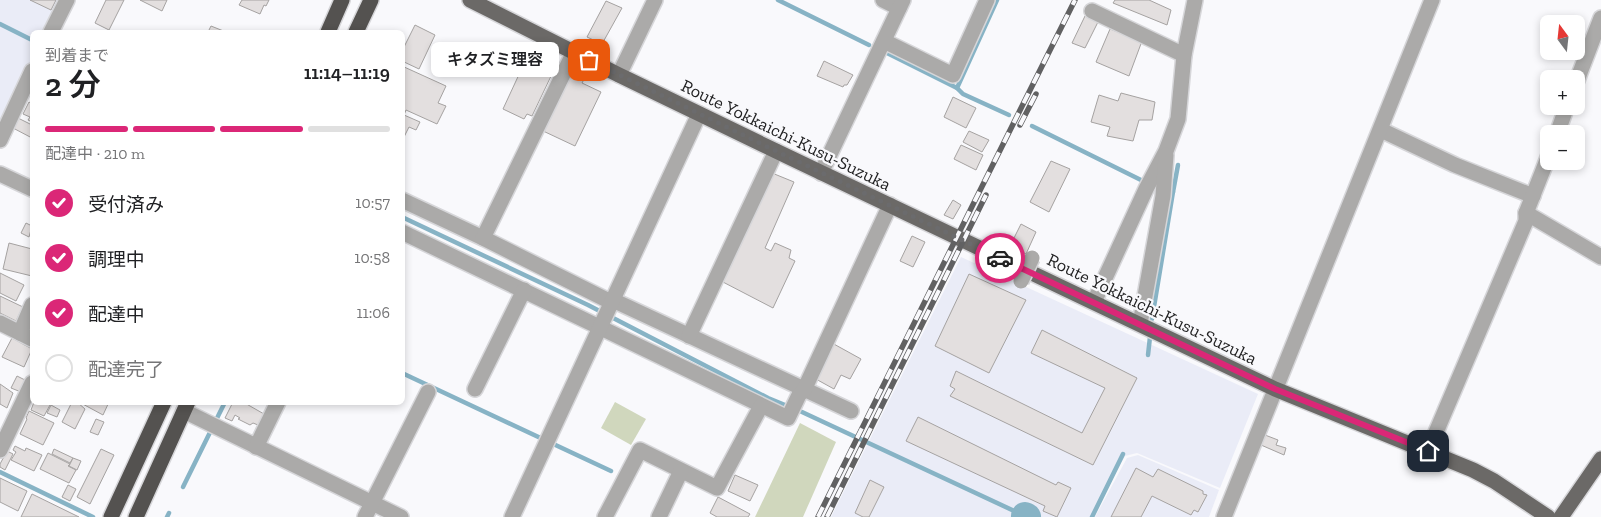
<!DOCTYPE html>
<html lang="ja">
<meta charset="utf-8">
<style>
:root{--surface:#fff;--page:#f2f2f2;--text:#202124;--muted:#757577;--line:#e0e0e0;--accent:#db2777}
body{margin:0;font-family:"Zilla Slab","Noto Sans JP",serif;background:var(--page);color:var(--text);height:100vh;display:flex;flex-direction:column;font-size:19px;white-space:nowrap}
*{box-sizing:border-box;margin:0}
p{font-size:16px;color:var(--muted)}
.icon{flex:none;width:28px;height:28px;fill:none;stroke:currentColor;stroke-width:2;stroke-linecap:round;stroke-linejoin:round}
.map{position:relative;flex:1;overflow:hidden}
.side{position:absolute;left:30px;top:30px;width:375px;height:375px;display:flex;flex-direction:column;background:var(--surface);border-radius:8px;box-shadow:0 2px 8px #0003}
.side>*{flex:none}
.needle{width:32px;rotate:345deg}
.buttons{position:absolute;left:1540px;top:15px;display:grid;gap:10px}
.buttons a{display:grid;place-items:center;width:45px;height:45px;border-radius:8px;background:var(--surface);box-shadow:0 2px 8px #0003;font-size:25px}
.pin{position:absolute;display:grid;place-items:center;width:42px;height:42px;color:#fff;margin:-21px;border-radius:10px;box-shadow:0 2px 8px #0006}
.courier{position:absolute;display:grid;place-items:center;width:50px;height:50px;margin:-25px;border:4px solid #db2777;border-radius:50%;background:#fff;color:#222;box-shadow:0 1px 6px #0007}
.bubble{position:absolute;height:35px;border-radius:8px;background:var(--surface);box-shadow:0 2px 8px #0003;font-size:16px;font-weight:600;line-height:35px;text-align:center}
.summary em{font-style:normal;font-weight:600}
.summary div{display:flex;flex-direction:column-reverse}
.summary{display:flex;align-items:center;justify-content:space-between;height:85px;padding:0 15px}
h1{font-size:32px;font-weight:600;line-height:38px}
.bar{display:grid;grid-template-columns:repeat(4,1fr);gap:8px 5px;align-content:center;height:60px;padding:0 15px}
.bar i{height:6px;border-radius:4px;background:var(--line)}
.bar .active{background:var(--accent)}
.bar p{grid-column:span 4}
ol{padding:0 15px;list-style:none}
li{display:flex;align-items:center;gap:15px;height:55px}
li p{margin-inline-start:auto}
li .icon{padding:5px;border-radius:50%;background:var(--accent);color:#fff;stroke-width:4}
li:last-child{color:var(--muted)}
li i{width:28px;height:28px;border:2px solid var(--line);border-radius:50%}
.map>svg:first-child{display:block}
.built{fill:#eaecf7}
.green{fill:#d0d7bd}
.lines{fill:none;stroke-linecap:round;stroke-linejoin:round}
.stream{stroke:#87b3c5;stroke-width:4.5}
.river{stroke:#87b3c5;stroke-width:28}
.building{fill:#e3dfdf;stroke:#a5a2a1}
.minor-casing{stroke:#d6d6d9;stroke-width:18}
.major-casing{stroke:#d6d6d9;stroke-width:18}
.highway-casing{stroke:#d6d6d9;stroke-width:18}
.minor{stroke:#abaaa9;stroke-width:15}
.major{stroke:#6b6967;stroke-width:15}
.highway{stroke:#545250;stroke-width:15}
.rail-casing{stroke:#616162;stroke-width:5.5}
.rail{stroke:#f9f9fc;stroke-width:4;stroke-dasharray:11;stroke-linecap:butt}
.minor-bridge-casing{stroke:#d6d6d9;stroke-width:18;stroke-linecap:butt}
.minor-bridge{stroke:#abaaa9;stroke-width:15}
.done{stroke:#6b6b6d;stroke-width:5;stroke-dasharray:0 9}
.route{stroke:#db2777;stroke-width:6}
.labels{text-anchor:middle;stroke-width:4.5;stroke-linejoin:round;paint-order:stroke}
.street-label{font-size:18px;fill:#1f1f20;stroke:#f9f9fc}
</style>
<div class="map">
<svg width="1601" height="517" viewBox="0 0 1601 517">
<rect width="100%" height="100%" fill="#f9f9fc"/>
<g class="built">
<path d="M0,0H60L45,32H32V59L0,128Z"/>
<path d="M961,257L1258,394L1220,488L1137,453L1125,456L1092,517H831Z"/>
<path d="M1138,455L1219,490L1209,517H1095L1127,458Z"/>
</g>
<g class="green">
<path d="M615,402L646,419L631,445L601,428Z"/>
<path d="M800,423L836,442L803,517H755Z"/>
</g>
<g class="lines">
<g class="stream">
<path d="M778,0L869,45"/>
<path d="M0,24L32,40"/>
<path d="M887,53L957,88L963,94L1009,115"/>
<path d="M957,88L997,0"/>
<path d="M1032,126L1147,183"/>
<path d="M1173,192L1178,165"/>
<path d="M402,217L588,305L768,398L802,412L1025,516"/>
<path d="M1152,319L1173,192L1166,190"/>
<path d="M1148,355L1150,337"/>
<path d="M402,373L611,471"/>
<path d="M0,472L93,517"/>
<path d="M183,487L225,402"/>
<path d="M167,517L169,513"/>
<path d="M1092,517L1123,454"/>
</g>
<path class="river" d="M1025,516L1027,517"/>
</g>
<g class="building">
<path d="M30,0H56L51,10Z"/>
<path d="M106,0H124L109,30L95,23Z"/>
<path d="M140,0H167L162,11Z"/>
<path d="M242,0H269L266,6L264,5L260,14L239,5Z"/>
<path d="M1115,0H1149L1171,10L1167,25L1113,3Z"/>
<path d="M606,1L622,8L602,44L587,37Z"/>
<path d="M1085,16L1098,22L1085,48L1072,43Z"/>
<path d="M415,25L435,35L419,69L402,61V51Z"/>
<path d="M211,26L226,32H208Z"/>
<path d="M1110,29L1142,41L1129,76L1096,62Z"/>
<path d="M528,55L549,65L546,71L552,74L532,116L527,114L524,119L503,109Z"/>
<path d="M824,61L853,75L847,85H844L843,87L817,76Z"/>
<path d="M402,66L446,86L438,103L446,106L437,124L406,110L404,115L420,122L416,130L409,127L404,137H402Z"/>
<path d="M572,66L587,74L582,83L601,92L575,146L541,130Z"/>
<path d="M1121,93L1155,102L1152,120H1139L1133,141L1107,136L1110,127L1091,122L1099,95L1118,101Z"/>
<path d="M953,97L976,108L966,128L944,117Z"/>
<path d="M29,102L32,104V122L28,120L30,117L23,114Z"/>
<path d="M18,118L32,125V138L13,128Z"/>
<path d="M969,131L989,140L982,152L963,142Z"/>
<path d="M961,145L983,155L976,170L954,159Z"/>
<path d="M1051,161L1070,169L1049,212L1030,202Z"/>
<path d="M772,173L794,182L765,248L771,251L775,243L791,250L789,258L795,261L773,308L721,281Z"/>
<path d="M953,200L961,205L953,219L944,215Z"/>
<path d="M26,223L32,226L29,237L21,233Z"/>
<path d="M1021,224L1036,232L1026,254L1010,246Z"/>
<path d="M912,236L925,242L913,267L900,261Z"/>
<path d="M9,243L32,249V276L3,269Z"/>
<path d="M0,273L24,285L16,301L0,293Z"/>
<path d="M969,274L1026,300L989,373L935,346Z"/>
<path d="M0,296L23,307L16,321L0,313Z"/>
<path d="M1042,330L1137,378L1093,465L950,396L955,389L950,386L956,371L1082,433L1105,388L1031,353Z"/>
<path d="M12,338L32,349L24,367L2,357Z"/>
<path d="M832,343L861,359L850,379L841,375L834,389L814,378Z"/>
<path d="M17,376L27,381L21,392L11,388Z"/>
<path d="M0,384L13,393L7,408L0,404Z"/>
<path d="M34,402H45L50,405L44,416L31,410Z"/>
<path d="M72,402H77L85,409L75,429L62,422Z"/>
<path d="M79,402H109L103,415Z"/>
<path d="M233,402H243L264,414L258,425L253,423L250,425L238,419L240,418L235,415L232,421L225,418Z"/>
<path d="M51,405L60,410L57,417L47,413Z"/>
<path d="M29,411L54,423L43,445L20,434L27,419L26,418Z"/>
<path d="M918,417L1056,485L1058,482L1071,488L1057,517L1043,511L1045,506L906,441Z"/>
<path d="M96,419L104,422L98,435L90,432Z"/>
<path d="M1265,435L1278,440L1276,445L1286,448L1284,455L1261,445Z"/>
<path d="M15,446L25,451L26,448L42,455L34,471L11,460L16,452L13,450Z"/>
<path d="M54,449L73,458L70,463L52,454Z"/>
<path d="M101,449L114,455L90,504L77,497Z"/>
<path d="M7,451L13,454L5,470L0,467V464Z"/>
<path d="M48,453L70,464L68,466L76,470L69,483L40,469Z"/>
<path d="M73,458L81,461L77,470L69,466Z"/>
<path d="M1136,468L1153,477L1158,469L1203,491V494L1207,495L1198,512L1194,510L1191,515L1152,496L1141,517H1111Z"/>
<path d="M735,475L758,485L750,501L728,491Z"/>
<path d="M0,478L27,491L18,511L0,502Z"/>
<path d="M870,480L884,487L869,517H863L855,513Z"/>
<path d="M68,485L76,489L70,501L62,497Z"/>
<path d="M32,494L79,517H21Z"/>
<path d="M718,497L750,514L748,517H717L710,513Z"/>
</g>
<g class="lines">
<defs>
<g id="minor">
<path d="M883,0L899,8"/>
<path d="M1092,11L1184,55"/>
<path d="M51,32L67,0"/>
<path d="M884,41L953,75L987,0"/>
<path d="M619,75L655,0"/>
<path d="M1576,83L1601,18"/>
<path d="M1381,130L1455,165L1533,196"/>
<path d="M1557,134L1567,106"/>
<path d="M0,140L32,71"/>
<path d="M821,173L903,0"/>
<path d="M0,174L32,189"/>
<path d="M402,200L483,238L611,302H617L851,411"/>
<path d="M1526,213L1601,257"/>
<path d="M402,232L788,418L799,395L804,390L890,205"/>
<path d="M483,238L574,52"/>
<path d="M1094,302L1146,189L1166,151L1178,119L1184,55L1195,0"/>
<path d="M0,323L32,339"/>
<path d="M1140,324L1163,196L1166,155"/>
<path d="M20,333L32,305"/>
<path d="M689,336L776,151"/>
<path d="M475,389L524,290"/>
<path d="M184,411L401,517"/>
<path d="M256,447L278,402"/>
<path d="M0,450L32,383"/>
<path d="M1428,451L1526,221V213L1549,155"/>
<path d="M365,517L428,392"/>
<path d="M512,517L699,114"/>
<path d="M605,517L640,450L717,488L761,406"/>
<path d="M659,517L681,471"/>
<path d="M1224,517L1432,0"/>
</g>
<g id="major">
<path d="M470,0L619,75L776,151L1275,389L1473,470L1494,481L1548,517"/>
<path d="M1561,517L1601,459"/>
</g>
<g id="highway">
<path d="M328,32L342,0"/>
<path d="M356,32L371,0"/>
<path d="M111,517L164,402"/>
<path d="M136,517L188,402"/>
</g>
</defs>
<use href="#minor" class="minor-casing"/>
<use href="#major" class="major-casing"/>
<use href="#highway" class="highway-casing"/>
<use href="#minor" class="minor"/>
<use href="#major" class="major"/>
<use href="#highway" class="highway"/>
<defs>
<g id="rail">
<path d="M1020,125L1036,94"/>
<path d="M818,517C903,345 989,172 1075,0"/>
<path d="M827,517L986,195"/>
</g>
</defs>
<use href="#rail" class="rail-casing"/>
<use href="#rail" class="rail"/>
<defs>
<path id="minor-bridge" d="M1021,281L1032,258"/>
</defs>
<use href="#minor-bridge" class="minor-bridge-casing"/>
<use href="#minor-bridge" class="minor-bridge"/>
</g>
<g class="lines">
<path class="done" d="M589,60L776,151L1000,258"/>
<path class="route" d="M1000,258L1275,389L1428,451"/>
</g>
<g class="labels">
<g class="street-label">
<text transform="translate(786 135) rotate(26)" y="6">Route Yokkaichi-Kusu-Suzuka</text>
<text transform="translate(1152 309) rotate(26)" y="6">Route Yokkaichi-Kusu-Suzuka</text>
</g>
</g>
</svg>
<div class="buttons">
<a><svg class="needle" viewBox="-14 -14 28 28"><path d="M0-13l5 13h-10z" fill="#e53935"/><path d="M0 13l5-13h-10z" fill="#757577"/></svg></a>
<a>+</a>
<a>−</a>
</div>
<div class="pin" style="left:589px;top:60px;background:#ea580c"><svg class="icon" aria-label="bag" viewBox="0 0 24 24"><path d="M5 8h14l-1 12H6zM9 8a3 3 0 0 1 6 0"/></svg></div>
<div class="pin" style="left:1428px;top:451px;background:#1f2937"><svg class="icon" aria-label="home" viewBox="0 0 24 24"><path d="M3 11l9-7 9 7M6 9v11h12V9"/></svg></div>
<div class="courier" style="left:1000px;top:258px"><svg class="icon" aria-label="car" viewBox="0 0 24 24"><path d="M5 17H2v-5l4-1 3-4h7l3 4 3 1v5h-3M9 17h6M6 11h13"/><circle cx="7" cy="17" r="2"/><circle cx="17" cy="17" r="2"/></svg></div>
<div class="bubble" style="left:431px;top:42px;width:128px">キタズミ理容</div>
<section class="side">
<div class="summary"><div><h1>2 分</h1><p>到着まで</p></div><em>11:14–11:19</em></div>
<div class="bar"><i class="active"></i><i class="active"></i><i class="active"></i><i></i><p>配達中 · 210 m</p></div>
<ol>
<li><svg class="icon" aria-label="check" viewBox="0 0 24 24"><path d="M5 12l5 5 9-10"/></svg>受付済み<p>10:57</p></li>
<li><svg class="icon" aria-label="check" viewBox="0 0 24 24"><path d="M5 12l5 5 9-10"/></svg>調理中<p>10:58</p></li>
<li><svg class="icon" aria-label="check" viewBox="0 0 24 24"><path d="M5 12l5 5 9-10"/></svg>配達中<p>11:06</p></li>
<li><i></i>配達完了</li>
</ol>
</section>
</div>
